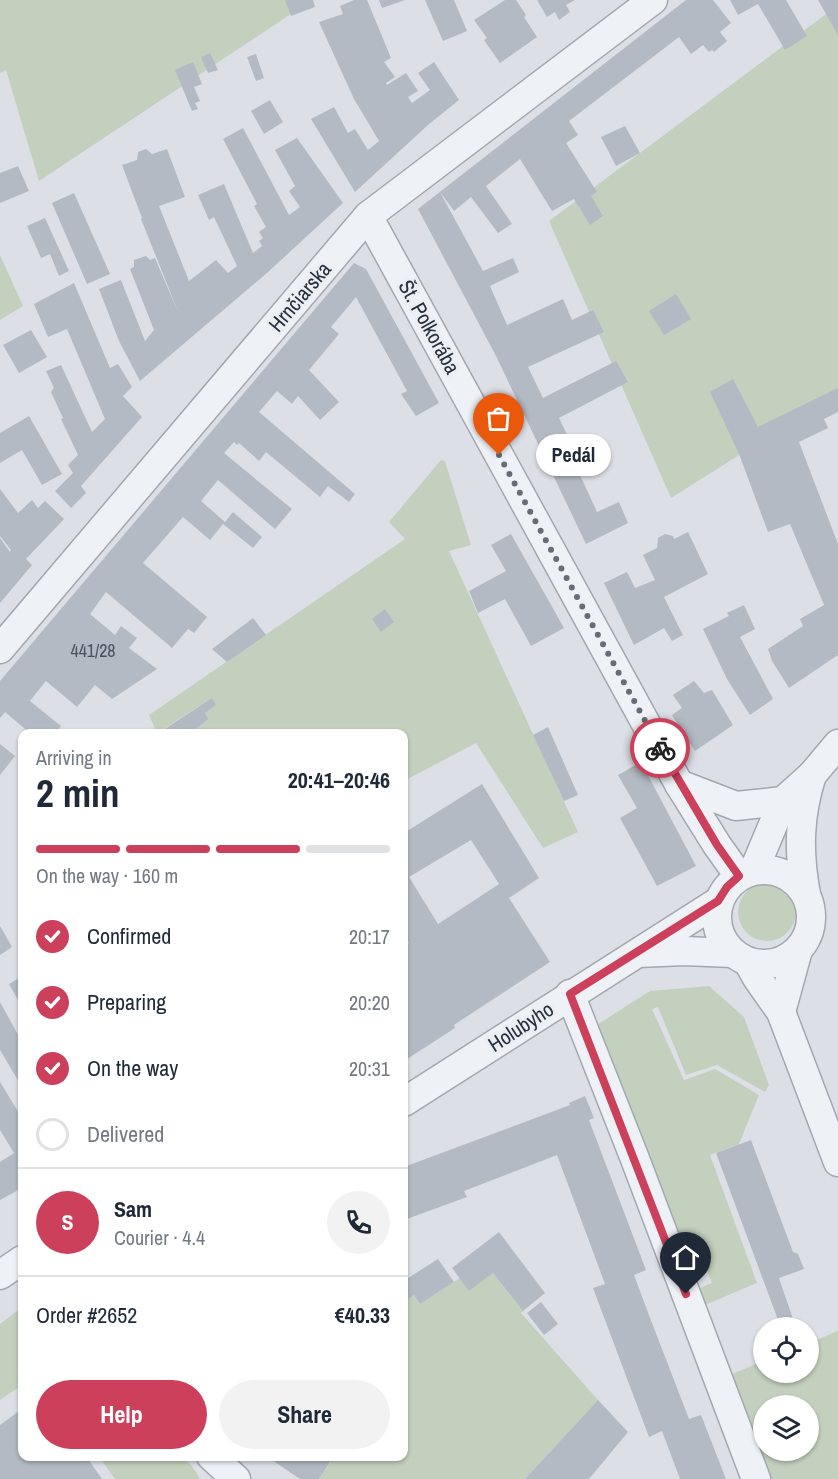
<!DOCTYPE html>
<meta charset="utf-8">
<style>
:root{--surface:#fff;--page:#f2f2f3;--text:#1f2937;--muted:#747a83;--line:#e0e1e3;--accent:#cc405b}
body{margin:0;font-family:"Archivo Narrow",sans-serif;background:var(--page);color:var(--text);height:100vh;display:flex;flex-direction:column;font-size:22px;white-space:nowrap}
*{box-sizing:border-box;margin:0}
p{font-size:20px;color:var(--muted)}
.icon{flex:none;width:33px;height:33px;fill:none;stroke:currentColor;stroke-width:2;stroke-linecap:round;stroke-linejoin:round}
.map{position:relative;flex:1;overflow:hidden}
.sheet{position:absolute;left:18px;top:729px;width:390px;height:732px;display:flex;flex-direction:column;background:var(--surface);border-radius:12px;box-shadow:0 2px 4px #0004}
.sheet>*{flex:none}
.controls{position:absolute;left:753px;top:1317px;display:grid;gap:12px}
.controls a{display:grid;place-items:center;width:66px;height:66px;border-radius:50%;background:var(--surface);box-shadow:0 2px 4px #0004;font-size:30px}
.pin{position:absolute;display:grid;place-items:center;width:51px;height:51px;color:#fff;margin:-62px -26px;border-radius:50% 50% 50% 0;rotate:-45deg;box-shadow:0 0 6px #0007}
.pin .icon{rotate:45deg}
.courier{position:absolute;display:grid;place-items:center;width:60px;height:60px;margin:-30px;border:4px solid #cc405b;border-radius:50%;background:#fff;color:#222;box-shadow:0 2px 8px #0007}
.bubble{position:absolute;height:42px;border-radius:21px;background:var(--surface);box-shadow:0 2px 4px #0004;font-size:20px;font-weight:700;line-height:42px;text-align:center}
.summary em{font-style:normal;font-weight:700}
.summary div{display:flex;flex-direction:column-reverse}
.summary{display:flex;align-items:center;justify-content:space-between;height:102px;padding:0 18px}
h1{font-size:39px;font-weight:700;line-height:45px}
.bar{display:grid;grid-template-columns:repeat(4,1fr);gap:9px 6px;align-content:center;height:72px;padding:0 18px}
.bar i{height:8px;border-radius:4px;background:var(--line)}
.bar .current{background:var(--accent)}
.bar p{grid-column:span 4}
.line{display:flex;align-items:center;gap:15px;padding:0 18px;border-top:2px solid var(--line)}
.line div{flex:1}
.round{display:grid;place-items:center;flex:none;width:63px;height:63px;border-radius:32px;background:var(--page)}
ol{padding:0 18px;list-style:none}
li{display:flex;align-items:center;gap:18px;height:66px}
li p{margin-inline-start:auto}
li .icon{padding:6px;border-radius:50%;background:var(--accent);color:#fff;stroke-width:4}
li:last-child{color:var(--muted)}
li i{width:33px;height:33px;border:3px solid var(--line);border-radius:50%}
.action{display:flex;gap:12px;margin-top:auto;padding:12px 18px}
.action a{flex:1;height:69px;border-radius:36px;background:var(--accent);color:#fff;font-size:24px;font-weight:700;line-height:69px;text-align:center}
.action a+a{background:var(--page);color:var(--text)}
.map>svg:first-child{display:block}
.green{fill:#c3d0bd;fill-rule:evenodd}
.building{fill:#b3bac3;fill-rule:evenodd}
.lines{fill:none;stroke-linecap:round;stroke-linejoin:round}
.minor-casing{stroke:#a2a7b0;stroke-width:31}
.minor{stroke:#eef1f5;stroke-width:28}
.done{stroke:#666d78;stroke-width:6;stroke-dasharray:0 10.8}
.route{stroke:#cc405b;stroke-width:8}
.labels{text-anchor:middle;stroke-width:6;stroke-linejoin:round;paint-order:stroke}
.number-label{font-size:18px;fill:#49525e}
.street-label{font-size:21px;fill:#262f3c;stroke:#ebeff4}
</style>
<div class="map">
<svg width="838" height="1479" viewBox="0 0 838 1479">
<rect width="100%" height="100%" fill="#dce0e6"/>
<g class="green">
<path d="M0,0H312L39,181L6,70L0,73Z"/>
<path d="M838,5V393L671,498L549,221Z"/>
<path d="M0,255L23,306L0,320Z"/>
<path d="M441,460L445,461L471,545L449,551L578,832L543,848L476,743L404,781V734L188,733L209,719L205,713L216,705L212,698L157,733L149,715L405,539L389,522Z"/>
<circle cx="767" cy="912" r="29"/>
<path d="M709,986L744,1017L769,1085L765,1092L717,1065L686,1075L658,1007L652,1009L684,1080L715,1069L759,1095L739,1144L710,1155L757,1283L700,1307L694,1290L712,1283L694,1239L676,1245L592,1028L650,991Z"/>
<path d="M493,1273L523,1311L521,1313L598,1400L525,1479H319L334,1457L404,1456V1302L414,1295L420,1304L460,1278L469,1290Z"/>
<path d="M17,1311L22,1316V1385L0,1400V1324Z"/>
<path d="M838,1331V1479H767L723,1378L763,1361L764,1372H808L809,1343ZM764,1406H808V1450H764Z"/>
<path d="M99,1457H182L192,1466L200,1479H115Z"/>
</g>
<g class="building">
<path d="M285,0H313L315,7L291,16Z"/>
<path d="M354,0H367L391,58L384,62L395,77L386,83L387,85L406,73L418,91L408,97L412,103L430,90L418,73L434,62L459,100L428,125L355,192L311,119L334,107L348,133L355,129L368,150L379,141L354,99L319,22L343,14L340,6Z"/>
<path d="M379,0H405L382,8Z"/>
<path d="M425,0H454L467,31L443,41Z"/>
<path d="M505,0H516L526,15L524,17L537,37L500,63L484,40L487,38L474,20Z"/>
<path d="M537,0H575L566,5L570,12L559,20L555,12L547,17Z"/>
<path d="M686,0H713L731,23L720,32L727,41L714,52L712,50L709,52L703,45L691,54L679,37L569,121L578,135L566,143L597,192L591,196L603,216L590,225L574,199L552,211L520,159L486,186L512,224L498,233L471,197L454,211L440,192L483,271L513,258L519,272L490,286L507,325L563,299L572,320L593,310L604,332L528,367L543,398L616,361L628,382L559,418L580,461L575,464L597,512L619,502L628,523L586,544L495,354L418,209Z"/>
<path d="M730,0H786L807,36L785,50L758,4L738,15Z"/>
<path d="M818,0H838V35Z"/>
<path d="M210,53L218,70L208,73L201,57Z"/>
<path d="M256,54L264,78L256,81L247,57Z"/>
<path d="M193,62L202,84L194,87L200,101L195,103L198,109L192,111L175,70Z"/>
<path d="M270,100L283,122L264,134L251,111Z"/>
<path d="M625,126L640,153L616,166L601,137Z"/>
<path d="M243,128L289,215L300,207L289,191L295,186L275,150L297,138L343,203L268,272L140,381L119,341L99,289L121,280L145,341L154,330L130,269L134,267V260L146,256L150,260L155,258L179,314L141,219L142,218L122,165L137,160L138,152L146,149L152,154L167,149L185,197L159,206L189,281L216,260L228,273L237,266L214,217L209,220L198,195L224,184L253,253L262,246L259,241L263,238L259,232L266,227L254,206L257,204L223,139Z"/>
<path d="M18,166L29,191L0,203V173Z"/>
<path d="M74,193L110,274L87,284L52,203Z"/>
<path d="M45,218L69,271L59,276L50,254L41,258L27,226Z"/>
<path d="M354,263L366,269L439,403L416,416L401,394L407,391L356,297L331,327L339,334L309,370L339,402L320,420L298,396L292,404L277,391L259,412L355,494L349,502L328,486L320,497L266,452L259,461L239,443L237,445L234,442L224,453L292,509L275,529L218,480L201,501L225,522L233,512L262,537L253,548L223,524L210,540L183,517L143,563L207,617L194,633L188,629L172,648L106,592L90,614L115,635L121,626L137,638L129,648L157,669L112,699L95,685L77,707L46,681L30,701L61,726L56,734H31L5,712L0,718V681Z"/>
<path d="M74,283L110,368L118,364L132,387L123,396L142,417L81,486L86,493L71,508L55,491L73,473L68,465L78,455L61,419L63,418L51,392L54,388L46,371L61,365L92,432L105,419L67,329L48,337L34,304Z"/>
<path d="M676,294L691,319L664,335L649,311Z"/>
<path d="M31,330L47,357L19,373L3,345Z"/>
<path d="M733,379L758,427L838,388V412L824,419L828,428L799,442L838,544V655L789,688L772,661L768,649L803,626L800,619L824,605L790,524L768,532L739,454L710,392Z"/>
<path d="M29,416L62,474L42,485L22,450L0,463V433Z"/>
<path d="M0,489L18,513L32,500L38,508L45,501L64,519L26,559L32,565L0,603V538L10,552L11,550L0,536Z"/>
<path d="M688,532L708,574L664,597L683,635L672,641L664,628L634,645L604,583L627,572L635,588L655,580L643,555L657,548L658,538L665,534L673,536L674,539Z"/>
<path d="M511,534L564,628L531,646L505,599L478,613L469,591L506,571L491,545Z"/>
<path d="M744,605L755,629L740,637L773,699L750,715L727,679L703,629L729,616L727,613Z"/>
<path d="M385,609L394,622L381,632L372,619Z"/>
<path d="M253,618L266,635L227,662L212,649Z"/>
<path d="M694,681L704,693L712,690L733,725L695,751L672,715L682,708L673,695Z"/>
<path d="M212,698L216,705L205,713L209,719L188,734H157Z"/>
<path d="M548,727L578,795L564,801L533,735Z"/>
<path d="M0,744L15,756L0,775Z"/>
<path d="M641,762L696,866L657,886L620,818L637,808L618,775Z"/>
<path d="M482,784L539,878L509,898L550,962L454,1025L455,1028L404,1061V946L409,943L404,934V833ZM471,840L499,884L438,924L409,877Z"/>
<path d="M0,926L12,947L0,955Z"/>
<path d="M22,976V1007L9,984Z"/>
<path d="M0,1002L22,1042V1087L0,1050Z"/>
<path d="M0,1082L22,1118V1188L0,1200V1162L14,1153L0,1130Z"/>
<path d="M585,1096L594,1118L589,1120L646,1270L634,1275L647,1310L689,1419L701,1415L726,1479H680L662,1431L649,1437L593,1288L605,1284L557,1155L464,1191L467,1197L404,1220V1167L570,1105L569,1103Z"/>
<path d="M751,1140L793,1252L798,1254L804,1269L779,1278L794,1322L781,1328L716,1153Z"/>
<path d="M499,1232L545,1293L523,1311L493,1273L469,1291L452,1268Z"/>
<path d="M438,1259L454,1282L420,1304L414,1295L404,1302V1278L405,1280Z"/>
<path d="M541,1302L558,1324L544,1335L527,1313Z"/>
<path d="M598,1400L628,1432L589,1479H525Z"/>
<path d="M22,1409V1456H86L102,1479H0V1425Z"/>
<path d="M266,1456H334L319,1479H300Z"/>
</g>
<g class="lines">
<defs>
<g id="minor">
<path d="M368,216L679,784L717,845L739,876"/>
<path d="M0,649L368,216L653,0"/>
<path d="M679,784L736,806L783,801"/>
<circle cx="764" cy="917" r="47"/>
<path d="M754,870L783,801L812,775L838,744"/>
<path d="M806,894C798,852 799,815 812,775"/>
<path d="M638,953L685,951L732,953"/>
<path d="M748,962L757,978L781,1012L838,1162"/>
<path d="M570,994L635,1159L756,1479"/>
<path d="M781,1012L798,950"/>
<path d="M404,1102L719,901"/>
<path d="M0,1275L22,1260"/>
<path d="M211,1456L236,1479"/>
</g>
</defs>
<use href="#minor" class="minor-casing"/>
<use href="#minor" class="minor"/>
</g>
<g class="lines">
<path class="done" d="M499,455L660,748"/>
<path class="route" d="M660,748L717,845L739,876L727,887L718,901L570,994L686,1294"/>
</g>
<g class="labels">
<g class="number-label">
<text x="93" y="657">441/28</text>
</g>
<g class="street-label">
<text transform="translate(300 297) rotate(-50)" y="7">Hrnčiarska</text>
<text transform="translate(429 327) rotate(61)" y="7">Št. Polkorába</text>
<text transform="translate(521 1027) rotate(-33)" y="7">Holubyho</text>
</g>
</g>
</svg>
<div class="controls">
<a><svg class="icon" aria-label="locate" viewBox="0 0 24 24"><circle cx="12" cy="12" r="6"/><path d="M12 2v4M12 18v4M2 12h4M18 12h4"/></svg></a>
<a><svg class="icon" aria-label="layers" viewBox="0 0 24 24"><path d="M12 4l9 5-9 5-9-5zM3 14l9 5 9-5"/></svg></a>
</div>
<div class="pin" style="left:499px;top:455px;background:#ea580c"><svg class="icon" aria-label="bag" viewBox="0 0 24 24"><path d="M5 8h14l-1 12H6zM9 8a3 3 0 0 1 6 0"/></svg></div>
<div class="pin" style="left:686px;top:1294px;background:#1f2937"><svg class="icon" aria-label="home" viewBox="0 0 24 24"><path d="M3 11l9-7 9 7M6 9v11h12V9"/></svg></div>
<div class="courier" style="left:660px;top:748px"><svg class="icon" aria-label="bike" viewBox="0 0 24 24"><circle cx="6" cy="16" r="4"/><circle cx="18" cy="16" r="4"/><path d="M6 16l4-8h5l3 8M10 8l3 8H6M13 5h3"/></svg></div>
<div class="bubble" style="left:536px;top:434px;width:75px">Pedál</div>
<section class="sheet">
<div class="summary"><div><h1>2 min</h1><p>Arriving in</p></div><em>20:41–20:46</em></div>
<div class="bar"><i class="current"></i><i class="current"></i><i class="current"></i><i></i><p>On the way · 160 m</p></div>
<ol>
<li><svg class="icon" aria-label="check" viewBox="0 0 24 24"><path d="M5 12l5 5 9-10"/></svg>Confirmed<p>20:17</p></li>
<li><svg class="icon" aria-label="check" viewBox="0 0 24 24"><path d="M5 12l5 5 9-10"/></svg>Preparing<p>20:20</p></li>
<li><svg class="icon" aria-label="check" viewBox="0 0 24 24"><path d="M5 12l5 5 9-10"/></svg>On the way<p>20:31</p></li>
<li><i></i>Delivered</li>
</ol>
<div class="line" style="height:108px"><b class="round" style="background:var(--accent);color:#fff">S</b><div><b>Sam</b><p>Courier · 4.4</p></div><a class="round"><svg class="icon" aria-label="phone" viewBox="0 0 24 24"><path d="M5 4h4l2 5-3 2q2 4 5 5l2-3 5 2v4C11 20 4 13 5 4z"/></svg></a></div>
<div class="line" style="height:78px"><div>Order #2652</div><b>€40.33</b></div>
<div class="action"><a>Help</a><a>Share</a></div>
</section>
</div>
